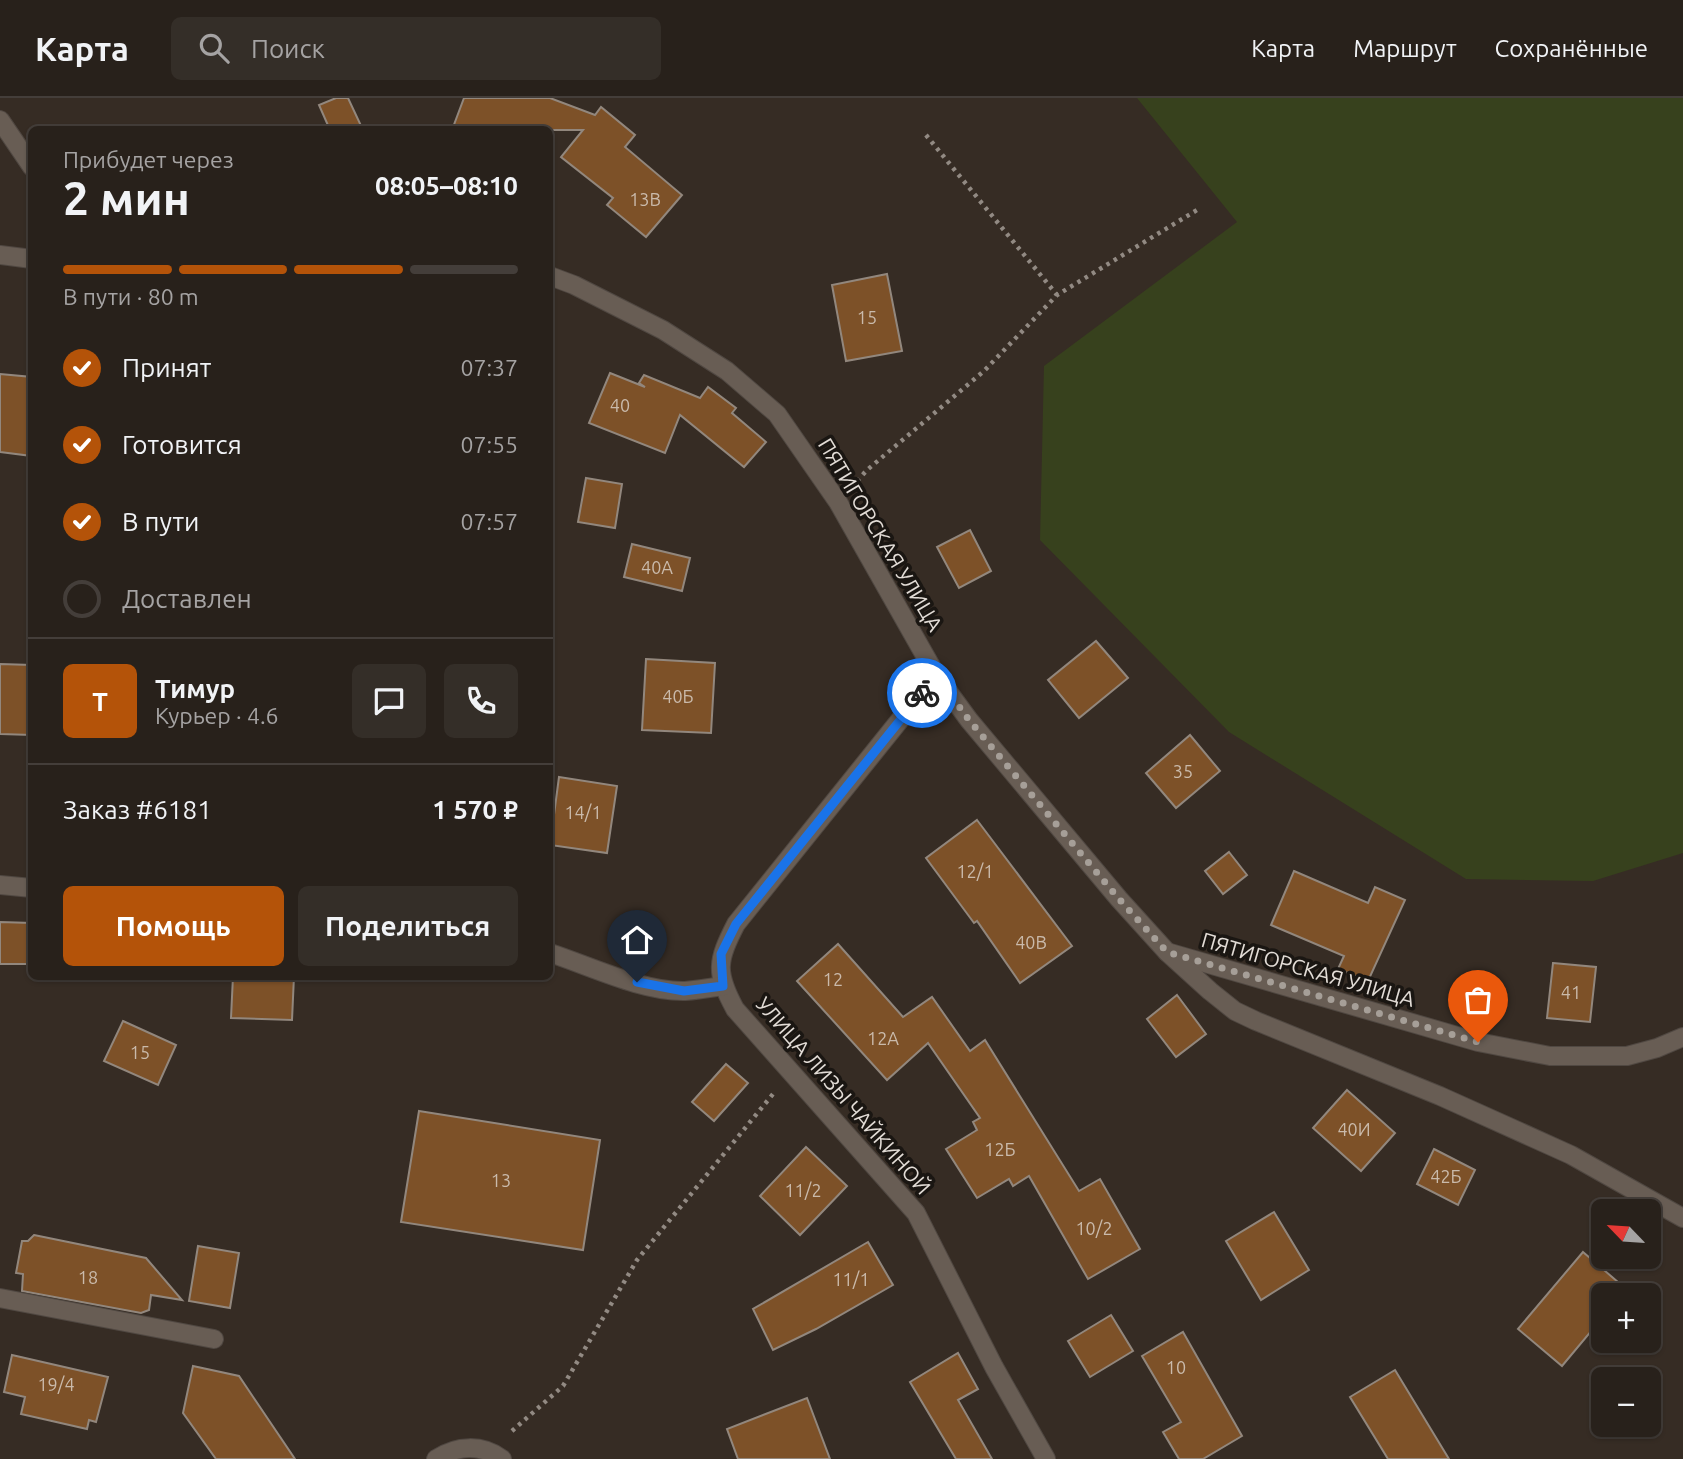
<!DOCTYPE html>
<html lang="ru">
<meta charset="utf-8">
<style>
:root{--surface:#28211b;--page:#342e28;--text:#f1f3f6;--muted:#a5a3a3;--line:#443e3a;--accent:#b45309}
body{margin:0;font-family:Ubuntu,sans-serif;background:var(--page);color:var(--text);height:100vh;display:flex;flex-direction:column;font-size:26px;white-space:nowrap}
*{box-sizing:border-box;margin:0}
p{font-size:23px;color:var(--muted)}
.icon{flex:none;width:38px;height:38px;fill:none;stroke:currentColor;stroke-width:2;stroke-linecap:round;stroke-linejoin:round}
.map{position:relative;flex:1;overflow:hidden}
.sheet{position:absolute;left:28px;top:28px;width:525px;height:854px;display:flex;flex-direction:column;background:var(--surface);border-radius:10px;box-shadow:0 2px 5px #0004,0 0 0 2px var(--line)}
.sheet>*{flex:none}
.needle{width:46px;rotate:295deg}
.tools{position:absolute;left:1591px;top:1101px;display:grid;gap:14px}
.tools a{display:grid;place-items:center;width:70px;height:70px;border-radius:10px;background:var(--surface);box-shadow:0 2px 5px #0004,0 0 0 2px var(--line);font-size:35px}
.pin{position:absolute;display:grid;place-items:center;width:60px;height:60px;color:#fff;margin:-72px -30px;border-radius:50% 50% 50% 0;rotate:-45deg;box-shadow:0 0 7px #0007}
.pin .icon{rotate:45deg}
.courier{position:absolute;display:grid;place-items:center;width:70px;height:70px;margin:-35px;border:5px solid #1a73e8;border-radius:50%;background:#fff;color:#222;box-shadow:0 2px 9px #0007}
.overview em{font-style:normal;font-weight:600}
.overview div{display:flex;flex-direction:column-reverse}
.overview{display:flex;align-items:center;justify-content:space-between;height:119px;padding:0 35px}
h1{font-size:46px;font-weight:600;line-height:52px}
.bar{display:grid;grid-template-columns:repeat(4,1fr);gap:10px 7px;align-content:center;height:84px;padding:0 35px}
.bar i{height:9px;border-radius:5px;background:var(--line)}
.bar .on{background:var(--accent)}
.bar p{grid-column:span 4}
.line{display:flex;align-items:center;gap:18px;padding:0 35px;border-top:2px solid var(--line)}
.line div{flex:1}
.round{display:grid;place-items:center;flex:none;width:74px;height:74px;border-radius:10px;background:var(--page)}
ol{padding:0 35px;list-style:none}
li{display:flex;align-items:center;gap:21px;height:77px}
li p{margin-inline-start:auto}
li .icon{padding:7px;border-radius:50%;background:var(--accent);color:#fff;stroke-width:4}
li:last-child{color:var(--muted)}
li i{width:38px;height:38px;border:4px solid var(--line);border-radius:50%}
.primary-button{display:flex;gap:14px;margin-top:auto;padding:14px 35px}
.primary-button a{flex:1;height:80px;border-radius:10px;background:var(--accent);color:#fff;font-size:28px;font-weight:600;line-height:80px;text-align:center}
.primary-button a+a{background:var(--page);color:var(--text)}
header{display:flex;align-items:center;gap:42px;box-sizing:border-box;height:98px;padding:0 35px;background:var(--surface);border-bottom:2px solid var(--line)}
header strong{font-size:33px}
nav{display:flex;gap:38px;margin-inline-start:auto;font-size:24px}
.search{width:490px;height:63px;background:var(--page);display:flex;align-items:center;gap:18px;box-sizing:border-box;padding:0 24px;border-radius:10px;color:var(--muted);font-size:26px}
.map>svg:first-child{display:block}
.green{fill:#37411d}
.building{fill:#7d5128;stroke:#92877d;stroke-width:2}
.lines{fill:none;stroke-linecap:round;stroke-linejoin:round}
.lane-casing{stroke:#504842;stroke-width:20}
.street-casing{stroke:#504842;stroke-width:20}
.secondary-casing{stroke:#504842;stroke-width:20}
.path{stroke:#928a83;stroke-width:4.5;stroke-dasharray:3.5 5;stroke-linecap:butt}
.lane{stroke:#685d54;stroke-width:18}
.street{stroke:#685d54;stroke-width:18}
.secondary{stroke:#685d54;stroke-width:18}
.done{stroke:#a69f98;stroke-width:7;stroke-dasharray:0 12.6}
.route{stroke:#1a73e8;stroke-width:9}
.labels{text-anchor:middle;stroke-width:7;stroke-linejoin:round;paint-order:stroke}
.number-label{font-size:18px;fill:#cabaab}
.street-label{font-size:21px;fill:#e3ddd7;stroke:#1a1612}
</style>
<header>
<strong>Карта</strong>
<div class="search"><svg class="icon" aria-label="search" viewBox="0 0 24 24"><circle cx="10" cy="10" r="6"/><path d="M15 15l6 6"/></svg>Поиск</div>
<nav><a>Карта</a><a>Маршрут</a><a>Сохранённые</a></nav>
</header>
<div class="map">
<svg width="1683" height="1361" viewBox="0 0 1683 1361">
<rect width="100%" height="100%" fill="#362c24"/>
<path class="green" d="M1137,0H1683V755L1593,783L1466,781L1229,634L1040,442L1044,268L1237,124Z"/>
<g class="building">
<path d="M336,0H348L363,32H330L319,7Z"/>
<path d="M464,0H550L595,17L601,9L635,37L625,49L682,97L646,139L607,107L613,100L561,59L583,32H452Z"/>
<path d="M887,176L902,253L846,263L832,187Z"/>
<path d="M610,275L645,289L639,285L644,277L700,300L708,289L736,310L732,315L766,344L744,369L680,317L665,355L589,325Z"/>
<path d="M0,276L32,279V358L0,354Z"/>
<path d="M586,380L622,386L615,430L578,424Z"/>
<path d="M970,432L991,473L959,490L937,449Z"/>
<path d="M632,446L690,460L682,493L624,479Z"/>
<path d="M1096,543L1128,580L1079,620L1048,582Z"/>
<path d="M646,561L715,565L711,635L642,632Z"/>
<path d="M0,566L32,567V637L0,636Z"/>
<path d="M1190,637L1220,673L1176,710L1146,675Z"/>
<path d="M559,679L617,688L607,755L550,747Z"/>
<path d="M977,722L1072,848L1020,885L977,823L974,825L926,760Z"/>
<path d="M1229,754L1247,777L1223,796L1205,773Z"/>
<path d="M1294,773L1368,805L1375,789L1405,802L1368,883L1338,871L1344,858L1271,827Z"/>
<path d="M0,824L32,825V866H0Z"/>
<path d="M838,846L903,919L932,899L970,953L985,942L1079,1093L1100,1081L1140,1151L1088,1181L1029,1078L1013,1088L1009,1081L977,1100L946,1051L977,1032L973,1024L980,1020L928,945L887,982L797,883Z"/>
<path d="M1553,865L1596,869L1590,924L1547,920Z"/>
<path d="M233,878H294L292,922L231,920Z"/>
<path d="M1177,897L1206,936L1176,959L1147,921Z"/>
<path d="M123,923L176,947L158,987L104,963Z"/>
<path d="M726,966L748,985L714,1023L692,1004Z"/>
<path d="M1347,992L1395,1035L1361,1073L1313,1030Z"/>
<path d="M419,1013L600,1042L583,1152L401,1124Z"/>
<path d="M806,1049L847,1088L800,1137L760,1098Z"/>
<path d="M1434,1051L1475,1072L1458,1107L1417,1086Z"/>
<path d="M1274,1114L1309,1172L1261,1202L1226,1143Z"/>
<path d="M34,1137L146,1160L182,1202L151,1197L149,1212L141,1215L22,1193L23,1176L16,1175L22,1143H28Z"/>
<path d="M868,1144L893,1187L816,1231L773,1252L753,1211Z"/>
<path d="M198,1148L239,1155L230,1210L189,1203Z"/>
<path d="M1583,1154L1633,1197H1603V1219L1562,1268L1518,1231Z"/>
<path d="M1111,1217L1133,1253L1090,1279L1068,1243Z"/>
<path d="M1183,1234L1242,1338L1203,1361H1179L1163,1334L1181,1324L1142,1258Z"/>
<path d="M958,1255L978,1291L958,1302L992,1361H956L910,1284Z"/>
<path d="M12,1257L108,1279L96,1324L89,1322L87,1331L21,1316L25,1299L4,1294Z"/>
<path d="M193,1268L239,1278L295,1361H216L183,1315Z"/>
<path d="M1395,1272L1449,1361H1388L1350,1299Z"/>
<path d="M807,1300L830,1361H738L727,1331Z"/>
</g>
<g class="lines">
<defs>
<g id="lane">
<path d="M0,22L32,69"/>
<path d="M0,1200L214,1241"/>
<path d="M436,1361C457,1347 482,1346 502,1361"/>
</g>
<g id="street">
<path d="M936,577L736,826C717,863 715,874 735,911L916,1115L994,1269L1046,1361"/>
<path d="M0,787L32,790"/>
<path d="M1167,854L1478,944L1550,958H1627L1657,950L1683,939"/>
<path d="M550,855C590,868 643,894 685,893C697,892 710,890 723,888"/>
</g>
<g id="secondary">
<path d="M0,157L32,161"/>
<path d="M550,178L574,187L663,232L727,273L777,316L838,404L936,577L969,622L1119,801L1167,854L1210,893L1235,913L1256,923L1440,998L1571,1057L1683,1120"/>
</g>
</defs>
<use href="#lane" class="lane-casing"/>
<use href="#street" class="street-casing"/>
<use href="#secondary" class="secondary-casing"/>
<g class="path">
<path d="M926,37L1057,197"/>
<path d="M857,383L867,372L984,273L1057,197L1197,112"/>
<path d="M512,1333L563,1288L637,1162L773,996"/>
</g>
<use href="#lane" class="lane"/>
<use href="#street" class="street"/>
<use href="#secondary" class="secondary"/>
</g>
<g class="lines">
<path class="done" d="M922,595L936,577L969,622L1119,801L1167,854L1478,944"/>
<path class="route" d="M637,884L684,893L723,888L721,856L736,826L922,595"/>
</g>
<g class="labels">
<g class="number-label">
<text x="645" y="108">13В</text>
<text x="867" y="226">15</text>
<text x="620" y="314">40</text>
<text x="657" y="476">40А</text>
<text x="678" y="605">40Б</text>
<text x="1183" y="680">35</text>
<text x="583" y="721">14/1</text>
<text x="975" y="780">12/1</text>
<text x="1031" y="851">40В</text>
<text x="833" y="888">12</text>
<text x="1571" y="901">41</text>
<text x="883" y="947">12А</text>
<text x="140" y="961">15</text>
<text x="1354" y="1038">40И</text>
<text x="1000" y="1058">12Б</text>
<text x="1446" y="1085">42Б</text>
<text x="501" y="1089">13</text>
<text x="803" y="1099">11/2</text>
<text x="1094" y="1137">10/2</text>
<text x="88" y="1186">18</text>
<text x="851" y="1188">11/1</text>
<text x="1176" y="1276">10</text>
<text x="56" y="1293">19/4</text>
</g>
<g class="street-label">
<text transform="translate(880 437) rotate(59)" y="7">ПЯТИГОРСКАЯ УЛИЦА</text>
<text transform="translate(1308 872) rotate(16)" y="7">ПЯТИГОРСКАЯ УЛИЦА</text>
<text transform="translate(843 998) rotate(49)" y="7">УЛИЦА ЛИЗЫ ЧАЙКИНОЙ</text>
</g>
</g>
</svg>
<div class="tools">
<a><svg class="needle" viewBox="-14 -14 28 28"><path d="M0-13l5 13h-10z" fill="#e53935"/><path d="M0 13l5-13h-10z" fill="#a5a3a3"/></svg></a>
<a>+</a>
<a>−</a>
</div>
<div class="pin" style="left:1478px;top:944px;background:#ea580c"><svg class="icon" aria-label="bag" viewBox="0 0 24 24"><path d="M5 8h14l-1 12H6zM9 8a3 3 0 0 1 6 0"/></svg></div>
<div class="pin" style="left:637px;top:884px;background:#1f2937"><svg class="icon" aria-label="home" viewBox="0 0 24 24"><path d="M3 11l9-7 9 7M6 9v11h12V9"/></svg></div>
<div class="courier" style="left:922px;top:595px"><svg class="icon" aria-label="bike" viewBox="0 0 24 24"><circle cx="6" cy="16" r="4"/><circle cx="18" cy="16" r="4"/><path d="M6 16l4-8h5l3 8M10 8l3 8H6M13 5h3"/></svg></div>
<section class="sheet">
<div class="overview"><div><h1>2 мин</h1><p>Прибудет через</p></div><em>08:05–08:10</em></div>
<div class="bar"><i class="on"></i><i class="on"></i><i class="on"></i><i></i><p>В пути · 80 m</p></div>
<ol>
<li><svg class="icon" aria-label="check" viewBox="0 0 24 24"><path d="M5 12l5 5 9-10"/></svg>Принят<p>07:37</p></li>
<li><svg class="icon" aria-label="check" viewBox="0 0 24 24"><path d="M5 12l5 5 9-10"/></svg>Готовится<p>07:55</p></li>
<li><svg class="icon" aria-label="check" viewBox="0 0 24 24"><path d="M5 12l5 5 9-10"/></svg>В пути<p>07:57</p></li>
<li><i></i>Доставлен</li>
</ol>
<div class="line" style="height:126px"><b class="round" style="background:var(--accent);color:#fff">Т</b><div><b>Тимур</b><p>Курьер · 4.6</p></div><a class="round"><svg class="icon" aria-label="chat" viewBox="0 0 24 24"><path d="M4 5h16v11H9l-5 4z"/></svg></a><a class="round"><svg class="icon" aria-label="phone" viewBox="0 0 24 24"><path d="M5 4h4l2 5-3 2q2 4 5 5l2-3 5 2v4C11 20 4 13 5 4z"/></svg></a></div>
<div class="line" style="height:91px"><div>Заказ #6181</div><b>1 570 ₽</b></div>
<div class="primary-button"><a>Помощь</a><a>Поделиться</a></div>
</section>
</div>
